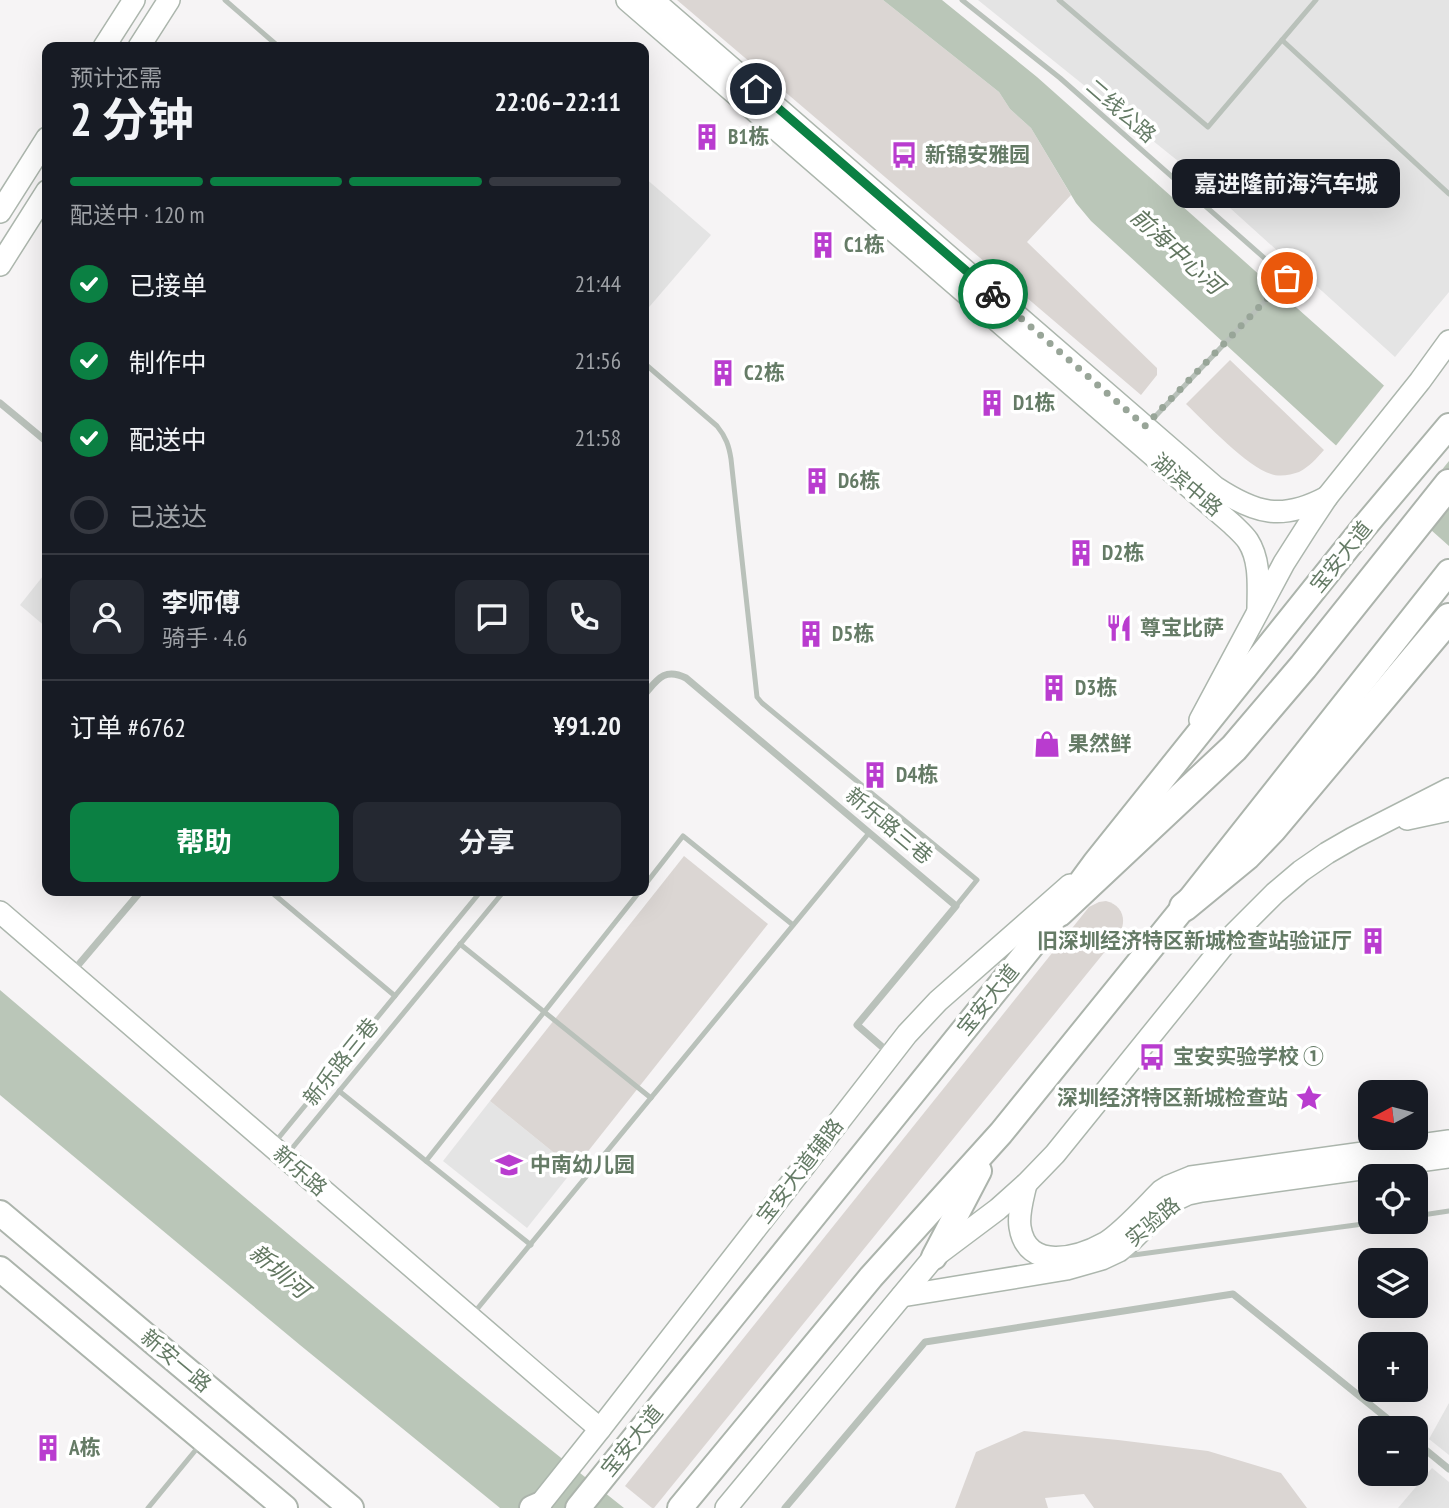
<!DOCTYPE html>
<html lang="zh">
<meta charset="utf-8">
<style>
:root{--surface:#171b24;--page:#242831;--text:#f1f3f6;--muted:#9ea1a6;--line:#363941;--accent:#0b8043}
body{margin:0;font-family:"PT Sans Narrow","Noto Sans SC",sans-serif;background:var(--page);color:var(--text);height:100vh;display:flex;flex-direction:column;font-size:26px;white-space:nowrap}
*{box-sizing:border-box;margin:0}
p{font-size:23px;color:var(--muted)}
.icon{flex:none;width:38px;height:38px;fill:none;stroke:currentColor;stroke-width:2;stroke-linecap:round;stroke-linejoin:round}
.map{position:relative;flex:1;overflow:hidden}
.sheet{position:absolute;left:42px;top:42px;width:607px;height:854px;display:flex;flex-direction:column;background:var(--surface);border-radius:14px;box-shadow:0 7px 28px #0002}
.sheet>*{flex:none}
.needle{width:46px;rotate:263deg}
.buttons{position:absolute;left:1358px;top:1080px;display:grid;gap:14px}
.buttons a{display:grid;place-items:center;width:70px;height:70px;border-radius:14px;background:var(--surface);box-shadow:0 7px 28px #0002;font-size:35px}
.pin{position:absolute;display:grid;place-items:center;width:60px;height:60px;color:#fff;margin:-30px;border:4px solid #fff;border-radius:50%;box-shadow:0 2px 7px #0007}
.courier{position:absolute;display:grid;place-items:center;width:70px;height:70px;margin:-35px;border:5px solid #0b8043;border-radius:50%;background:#fff;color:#222;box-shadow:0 2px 9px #0007}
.bubble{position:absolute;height:49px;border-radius:14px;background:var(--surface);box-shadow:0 7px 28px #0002;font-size:23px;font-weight:700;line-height:49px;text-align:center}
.head em{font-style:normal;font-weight:700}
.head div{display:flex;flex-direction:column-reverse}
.head{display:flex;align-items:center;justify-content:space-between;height:119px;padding:0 28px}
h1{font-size:46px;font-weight:700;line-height:52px}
.bar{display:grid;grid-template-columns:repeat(4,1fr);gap:10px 7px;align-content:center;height:84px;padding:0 28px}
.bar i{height:9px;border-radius:5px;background:var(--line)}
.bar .on{background:var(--accent)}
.bar p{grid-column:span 4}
.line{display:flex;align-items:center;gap:18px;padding:0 28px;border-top:2px solid var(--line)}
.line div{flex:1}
.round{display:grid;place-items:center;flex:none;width:74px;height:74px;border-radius:14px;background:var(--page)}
ol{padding:0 28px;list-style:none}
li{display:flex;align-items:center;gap:21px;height:77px}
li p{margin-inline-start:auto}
li .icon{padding:7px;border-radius:50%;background:var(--accent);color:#fff;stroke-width:4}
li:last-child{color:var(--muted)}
li i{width:38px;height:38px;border:4px solid var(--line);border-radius:50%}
.primary-button{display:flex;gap:14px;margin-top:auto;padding:14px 28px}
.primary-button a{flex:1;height:80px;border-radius:14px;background:var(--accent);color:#fff;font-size:28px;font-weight:700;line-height:80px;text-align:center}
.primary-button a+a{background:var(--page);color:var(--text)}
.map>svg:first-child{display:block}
.built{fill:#e4e4e4}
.green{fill:#dbd6d3}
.water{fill:#bac6b8}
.pier{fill:#f6f4f5}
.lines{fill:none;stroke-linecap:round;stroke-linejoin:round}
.secondary-casing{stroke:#acb6ad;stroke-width:24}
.primary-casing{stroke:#acb4ac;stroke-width:28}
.highway-casing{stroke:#acb3ac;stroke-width:32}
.lane{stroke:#b9c1ba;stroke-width:5}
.street{stroke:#b9c1ba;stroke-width:7}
.secondary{stroke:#fff;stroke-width:21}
.primary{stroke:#fff;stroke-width:24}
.highway{stroke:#fff;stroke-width:28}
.done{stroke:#98a598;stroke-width:7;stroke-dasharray:0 12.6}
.route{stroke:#0b8043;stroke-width:9}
.labels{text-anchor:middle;stroke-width:7;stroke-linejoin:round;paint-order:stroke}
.street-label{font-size:21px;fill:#657b66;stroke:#fff}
.poi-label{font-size:21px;font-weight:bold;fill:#657b66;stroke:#fff;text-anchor:start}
.water-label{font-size:23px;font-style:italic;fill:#627660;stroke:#fff}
</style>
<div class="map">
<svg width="1449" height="1508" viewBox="0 0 1449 1508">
<rect width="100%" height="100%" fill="#f6f4f5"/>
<g class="built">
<path d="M978,0H1449V292L1395,357L1178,161Z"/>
<path d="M644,177L711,235L644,313Z"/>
<path d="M47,571V628L20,605Z"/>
<path d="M490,1101L574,1169L527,1228L443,1161Z"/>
<path d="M1449,1403V1455L1429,1439Z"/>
<path d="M1432,1468L1449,1482V1508H1398Z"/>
</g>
<g class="green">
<path d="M677,0H883L999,92L1010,109L1031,128L1071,195L1027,242L1157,368V375L1141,395Z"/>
<path d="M1230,360L1324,450C1317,458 1309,467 1299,472C1291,475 1279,477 1271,474C1247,467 1206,423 1186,404Z"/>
<path d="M684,856L768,924L574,1169L490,1101Z"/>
<path d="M1106,901C1122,905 1127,919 1120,933L654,1508H652L625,1486L1089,907L1099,902Z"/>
<path d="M1024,1431L1118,1440L1208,1451L1281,1473L1307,1508H1094L1084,1494L1045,1498L1048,1508H955L976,1452Z"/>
</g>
<g class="water">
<path d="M883,0H942L1037,77L1379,381L1449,446V546L1331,441L1091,221L1076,203L1031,128L1010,109L999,92Z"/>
<path d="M0,990C206,1165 412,1341 624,1508H500L300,1345L0,1095Z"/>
</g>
<path class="pier" d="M1386,383L1449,441V461L1407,513L1334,448Z"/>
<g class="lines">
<defs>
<g id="secondary">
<path d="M627,0L1232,524C1238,530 1244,535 1248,541C1261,561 1258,588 1258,610"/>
<path d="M653,0L1215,487C1256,514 1282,521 1327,497"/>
<path d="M104,47L134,0"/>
<path d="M139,47L169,0"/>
<path d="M0,212L47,138"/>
<path d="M0,265L47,191"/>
<path d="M1200,720L1284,563L1307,527L1327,497L1420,381L1449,341"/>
<path d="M1407,819L1449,810"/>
<path d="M0,912L600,1429"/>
<path d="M1026,1184C1023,1198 1018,1213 1020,1227C1027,1272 1078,1258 1105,1243C1122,1233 1146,1206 1161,1191L1169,1186L1191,1177L1449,1141"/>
<path d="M902,1296L1067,1269L1102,1259L1119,1251L1131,1241L1169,1203L1188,1194L1202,1191L1449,1157"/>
<path d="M537,1508L600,1429L907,1034L938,1001L1070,885"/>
<path d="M726,1508L934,1257L998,1209L1026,1184L1055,1154L1228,940L1275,893L1301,871L1327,853L1353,838L1449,789"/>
</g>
<g id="primary">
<path d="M0,1213L351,1508"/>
<path d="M934,1257L979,1171"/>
<path d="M0,1269L285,1508"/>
<path d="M532,1508L539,1505"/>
<path d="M578,1508L1059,912L1095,863L1364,527L1449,426"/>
<path d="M680,1508L871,1277L1001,1133L1184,907L1449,572"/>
</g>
<g id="highway">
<path d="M1184,907L1246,856L1272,829L1449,618"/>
<path d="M1059,912L1234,748L1303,667L1449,484"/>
</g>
</defs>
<use href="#secondary" class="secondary-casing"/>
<use href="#primary" class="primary-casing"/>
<use href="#highway" class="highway-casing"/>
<g class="lane">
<path d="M225,0L279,47"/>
<path d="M962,0L1060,78L1287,278L1148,424"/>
<path d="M1059,0L1208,127L1316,0"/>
<path d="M1282,40L1449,194"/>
<path d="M644,363L717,426C726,437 729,446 731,459L757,697L762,703L977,880L956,906"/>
<path d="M644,886L683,836L793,925"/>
<path d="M270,891L395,996"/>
<path d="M460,944L651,1098"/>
<path d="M339,1091L426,1161"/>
<path d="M276,1141L481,891"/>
<path d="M289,1152L504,891"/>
<path d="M1416,1216L1449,1211"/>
<path d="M531,1245L426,1161L640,891"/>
<path d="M1126,1256L1378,1222"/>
<path d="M473,1314L869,833"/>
<path d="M148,1508L199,1446"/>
</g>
<g class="street">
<path d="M0,403L47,442"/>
<path d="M644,695C657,680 664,667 686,678L956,906L857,1025L888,1052"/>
<path d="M74,970L141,891"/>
<path d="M1416,1442L1449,1469"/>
<path d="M785,1508L925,1342L1233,1294L1399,1428"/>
</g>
<use href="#secondary" class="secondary"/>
<use href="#primary" class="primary"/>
<use href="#highway" class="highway"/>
</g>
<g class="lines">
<path class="done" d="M993,294L1145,426L1287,278"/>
<path class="route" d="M756,89L993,294"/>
</g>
<defs>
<symbol id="building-bare" viewBox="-9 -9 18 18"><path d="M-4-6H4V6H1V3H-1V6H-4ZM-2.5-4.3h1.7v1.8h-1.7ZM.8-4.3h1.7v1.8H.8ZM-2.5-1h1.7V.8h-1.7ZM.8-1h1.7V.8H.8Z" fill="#b93ccf" stroke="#fff" stroke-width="2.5" paint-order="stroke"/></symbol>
<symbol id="bus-bare" viewBox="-9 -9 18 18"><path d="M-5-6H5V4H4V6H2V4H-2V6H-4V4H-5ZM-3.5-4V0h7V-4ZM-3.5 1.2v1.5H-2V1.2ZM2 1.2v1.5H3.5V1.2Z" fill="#b93ccf" stroke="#fff" stroke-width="2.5" paint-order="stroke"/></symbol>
<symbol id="restaurant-bare" viewBox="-9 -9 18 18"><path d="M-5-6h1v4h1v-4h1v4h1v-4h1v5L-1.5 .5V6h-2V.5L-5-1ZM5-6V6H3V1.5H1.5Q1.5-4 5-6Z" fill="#b93ccf" stroke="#fff" stroke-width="2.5" paint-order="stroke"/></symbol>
<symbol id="shop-bare" viewBox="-9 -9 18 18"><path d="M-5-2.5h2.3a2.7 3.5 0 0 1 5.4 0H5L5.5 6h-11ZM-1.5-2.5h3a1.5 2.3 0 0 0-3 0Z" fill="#b93ccf" stroke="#fff" stroke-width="2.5" paint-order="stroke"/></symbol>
<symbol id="sight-bare" viewBox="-9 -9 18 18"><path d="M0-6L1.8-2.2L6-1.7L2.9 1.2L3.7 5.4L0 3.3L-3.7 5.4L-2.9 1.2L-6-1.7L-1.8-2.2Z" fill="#b93ccf" stroke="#fff" stroke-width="2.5" paint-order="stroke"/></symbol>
<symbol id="school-bare" viewBox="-9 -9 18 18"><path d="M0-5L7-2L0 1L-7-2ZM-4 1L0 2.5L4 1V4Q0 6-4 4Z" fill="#b93ccf" stroke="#fff" stroke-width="2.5" paint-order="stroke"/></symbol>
</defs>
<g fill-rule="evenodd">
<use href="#building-bare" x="688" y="118" width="38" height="38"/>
<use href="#bus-bare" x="885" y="136" width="38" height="38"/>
<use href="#building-bare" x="804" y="226" width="38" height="38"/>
<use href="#building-bare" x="704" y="354" width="38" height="38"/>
<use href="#building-bare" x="973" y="384" width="38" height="38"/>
<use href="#building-bare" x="798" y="462" width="38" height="38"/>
<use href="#building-bare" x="1062" y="534" width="38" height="38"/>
<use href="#restaurant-bare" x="1100" y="609" width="38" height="38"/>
<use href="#building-bare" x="792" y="615" width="38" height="38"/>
<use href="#building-bare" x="1035" y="669" width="38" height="38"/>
<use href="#shop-bare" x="1028" y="725" width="38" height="38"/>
<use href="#building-bare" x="856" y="756" width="38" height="38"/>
<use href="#building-bare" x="1354" y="922" width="38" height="38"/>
<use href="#bus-bare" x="1133" y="1038" width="38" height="38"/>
<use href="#sight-bare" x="1290" y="1079" width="38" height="38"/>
<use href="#school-bare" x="490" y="1146" width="38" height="38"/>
<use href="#building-bare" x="29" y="1429" width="38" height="38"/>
</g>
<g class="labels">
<g class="street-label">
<text transform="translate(1121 111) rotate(41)" y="7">二线公路</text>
<text transform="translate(1187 485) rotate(40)" y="7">湖滨中路</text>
<text transform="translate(1341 557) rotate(-51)" y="7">宝安大道</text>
<text transform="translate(889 826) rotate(40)" y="7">新乐路三巷</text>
<text transform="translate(988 1000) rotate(-51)" y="7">宝安大道</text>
<text transform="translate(341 1062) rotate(-51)" y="7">新乐路三巷</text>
<text transform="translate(300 1171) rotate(41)" y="7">新乐路</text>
<text transform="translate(800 1171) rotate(-52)" y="7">宝安大道辅路</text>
<text transform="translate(1153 1222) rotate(-40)" y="7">实验路</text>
<text transform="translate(176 1361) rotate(40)" y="7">新安一路</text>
<text transform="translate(632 1441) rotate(-51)" y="7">宝安大道</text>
</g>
<g class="poi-label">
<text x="728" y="144">B1栋</text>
<text x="925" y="162">新锦安雅园</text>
<text x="844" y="252">C1栋</text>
<text x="744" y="380">C2栋</text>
<text x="1013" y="410">D1栋</text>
<text x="838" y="488">D6栋</text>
<text x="1102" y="560">D2栋</text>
<text x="1140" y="635">尊宝比萨</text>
<text x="832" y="641">D5栋</text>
<text x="1075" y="695">D3栋</text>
<text x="1068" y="751">果然鲜</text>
<text x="896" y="782">D4栋</text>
<text x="1352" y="948" text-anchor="end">旧深圳经济特区新城检查站验证厅</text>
<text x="1173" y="1064">宝安实验学校 ①</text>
<text x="1288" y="1105" text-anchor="end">深圳经济特区新城检查站</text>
<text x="530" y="1172">中南幼儿园</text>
<text x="69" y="1455">A栋</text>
</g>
<g class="water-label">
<text transform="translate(1177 251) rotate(42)" y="8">前海中心河</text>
<text transform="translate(279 1271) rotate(40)" y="8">新圳河</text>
</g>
</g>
</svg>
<div class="buttons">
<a><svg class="needle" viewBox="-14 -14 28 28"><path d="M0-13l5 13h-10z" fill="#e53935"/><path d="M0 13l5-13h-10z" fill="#9ea1a6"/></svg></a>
<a><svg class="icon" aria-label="locate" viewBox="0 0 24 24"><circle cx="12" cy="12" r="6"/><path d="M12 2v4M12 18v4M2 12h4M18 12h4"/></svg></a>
<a><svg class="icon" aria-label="layers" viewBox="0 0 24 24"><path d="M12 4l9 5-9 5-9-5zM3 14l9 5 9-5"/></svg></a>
<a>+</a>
<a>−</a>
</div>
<div class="pin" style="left:1287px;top:278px;background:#ea580c"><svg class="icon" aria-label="bag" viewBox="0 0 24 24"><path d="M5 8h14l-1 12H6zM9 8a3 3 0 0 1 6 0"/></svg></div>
<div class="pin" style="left:756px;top:89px;background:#1f2937"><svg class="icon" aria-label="home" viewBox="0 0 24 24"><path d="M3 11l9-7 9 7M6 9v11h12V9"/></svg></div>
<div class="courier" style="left:993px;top:294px"><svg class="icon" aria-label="bike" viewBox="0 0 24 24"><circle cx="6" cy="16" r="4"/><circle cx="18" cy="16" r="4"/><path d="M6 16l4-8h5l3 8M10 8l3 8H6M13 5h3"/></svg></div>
<div class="bubble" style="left:1172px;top:159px;width:228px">嘉进隆前海汽车城</div>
<section class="sheet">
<div class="head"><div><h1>2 分钟</h1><p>预计还需</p></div><em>22:06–22:11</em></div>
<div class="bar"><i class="on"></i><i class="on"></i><i class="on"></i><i></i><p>配送中 · 120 m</p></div>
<ol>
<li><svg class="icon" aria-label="check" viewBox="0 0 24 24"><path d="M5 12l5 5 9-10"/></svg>已接单<p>21:44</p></li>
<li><svg class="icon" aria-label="check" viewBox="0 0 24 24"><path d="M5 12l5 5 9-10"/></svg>制作中<p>21:56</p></li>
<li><svg class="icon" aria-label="check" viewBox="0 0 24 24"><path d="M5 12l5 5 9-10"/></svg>配送中<p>21:58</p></li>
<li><i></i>已送达</li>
</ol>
<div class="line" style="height:126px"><a class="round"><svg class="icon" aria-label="person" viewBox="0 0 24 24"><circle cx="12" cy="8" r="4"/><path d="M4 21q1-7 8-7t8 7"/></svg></a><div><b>李师傅</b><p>骑手 · 4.6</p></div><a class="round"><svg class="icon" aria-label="chat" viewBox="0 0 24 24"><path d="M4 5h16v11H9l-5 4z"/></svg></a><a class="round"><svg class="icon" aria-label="phone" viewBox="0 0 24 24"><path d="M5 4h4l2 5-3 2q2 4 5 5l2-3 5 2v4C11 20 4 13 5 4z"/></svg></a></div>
<div class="line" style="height:91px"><div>订单 #6762</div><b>¥91.20</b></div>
<div class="primary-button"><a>帮助</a><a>分享</a></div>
</section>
</div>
